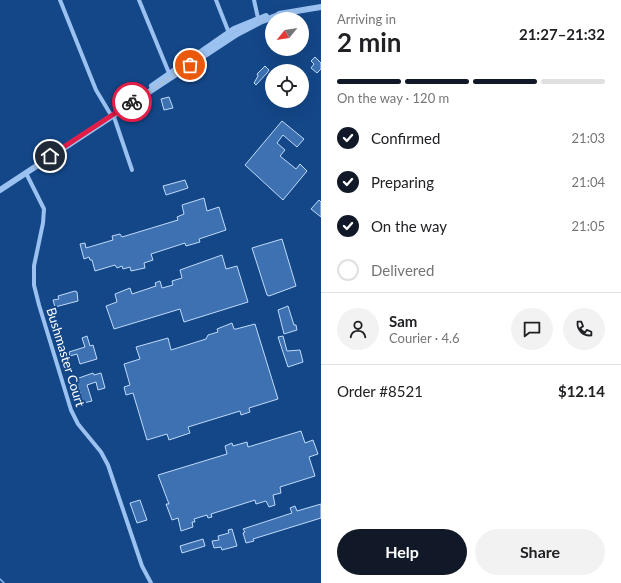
<!DOCTYPE html>
<meta charset="utf-8">
<style>
:root{--surface:#fff;--page:#f2f2f2;--text:#202124;--muted:#757577;--line:#e0e0e0;--accent:#111827}
body{margin:0;font-family:Lato,sans-serif;background:var(--page);color:var(--text);height:100vh;display:flex;flex-direction:column;font-size:15px;white-space:nowrap}
*{box-sizing:border-box;margin:0}
p{font-size:13px;color:var(--muted)}
.icon{flex:none;width:22px;height:22px;fill:none;stroke:currentColor;stroke-width:2;stroke-linecap:round;stroke-linejoin:round}
.map{position:relative;flex:1;overflow:hidden}
.side{display:flex;flex-direction:column;background:var(--surface);width:300px}
.side>*{flex:none}
.needle{width:26px;rotate:240deg}
.controls{position:absolute;left:265px;top:12px;display:grid;gap:8px}
.controls a{display:grid;place-items:center;width:44px;height:44px;border-radius:50%;background:var(--surface);box-shadow:0 4px 16px #0002;font-size:20px}
.pin{position:absolute;display:grid;place-items:center;width:34px;height:34px;color:#fff;margin:-17px;border:2px solid #fff;border-radius:50%;box-shadow:0 1px 4px #0007}
.courier{position:absolute;display:grid;place-items:center;width:40px;height:40px;margin:-20px;border:3px solid #e11d48;border-radius:50%;background:#fff;color:#222;box-shadow:0 1px 5px #0007}
.headline em{font-style:normal;font-weight:700}
.headline div{display:flex;flex-direction:column-reverse}
.headline{display:flex;align-items:center;justify-content:space-between;height:68px;padding:0 16px}
h1{font-size:26px;font-weight:700;line-height:30px}
.bar{display:grid;grid-template-columns:repeat(4,1fr);gap:6px 4px;align-content:center;height:48px;padding:0 16px}
.bar i{height:5px;border-radius:3px;background:var(--line)}
.bar .active{background:var(--accent)}
.bar p{grid-column:span 4}
.line{display:flex;align-items:center;gap:10px;padding:0 16px;border-top:1px solid var(--line)}
.line div{flex:1}
.round{display:grid;place-items:center;flex:none;width:42px;height:42px;border-radius:21px;background:var(--page)}
ol{padding:0 16px;list-style:none}
li{display:flex;align-items:center;gap:12px;height:44px}
li p{margin-inline-start:auto}
li .icon{padding:4px;border-radius:50%;background:var(--accent);color:#fff;stroke-width:4}
li:last-child{color:var(--muted)}
li i{width:22px;height:22px;border:2px solid var(--line);border-radius:50%}
.button{display:flex;gap:8px;margin-top:auto;padding:8px 16px}
.button a{flex:1;height:46px;border-radius:24px;background:var(--accent);color:#fff;font-size:16px;font-weight:700;line-height:46px;text-align:center}
.button a+a{background:var(--page);color:var(--text)}
main{display:flex;flex:1;min-height:0}
.map>svg:first-child{display:block}
.lines{fill:none;stroke-linecap:round;stroke-linejoin:round}
.stream{stroke:#8cbcf2;stroke-width:1.5}
.building{fill:#3d71b2;stroke:#c0dbfb}
.minor{stroke:#9ac1ef;stroke-width:4}
.tertiary{stroke:#9ac1ef;stroke-width:6}
.done{stroke:#adbfd5;stroke-width:4;stroke-dasharray:0 7.2}
.route{stroke:#e11d48;stroke-width:5}
.labels{text-anchor:middle;stroke-width:4;stroke-linejoin:round;paint-order:stroke}
.street-label{font-size:13px;fill:#fff;stroke:#144788}
</style>
<main>
<div class="map">
<svg width="321" height="583" viewBox="0 0 321 583">
<rect width="100%" height="100%" fill="#144788"/>
<g class="lines">
<path class="stream" d="M0,579L4,583"/>
</g>
<g class="building">
<path d="M315,57L321,63V69L317,73L311,68L314,64L311,61Z"/>
<path d="M265,66L269,70L267,73L256,85L254,83L258,76L257,74Z"/>
<path d="M169,97L173,108L164,110L161,99Z"/>
<path d="M282,121L304,139L297,147L283,135L277,143L285,150L280,156L296,169L300,164L307,171L283,200L245,165Z"/>
<path d="M185,180L188,188L166,195L163,186Z"/>
<path d="M204,198L207,211L219,207L226,230L199,239L200,242L186,246L185,243L151,254L153,260L144,263L145,268L140,269L131,271L130,267L123,269L122,266L117,268L115,265L95,271L92,260H90L89,257L84,259L80,244L85,243L86,248L113,240L112,236L120,234L122,237L178,220L177,217L184,214L182,205Z"/>
<path d="M319,200L321,202V217L311,209Z"/>
<path d="M282,239L296,286L269,296L267,295L252,248Z"/>
<path d="M222,255L226,269L237,266L248,302L184,322L180,309L114,329L106,306L117,302L115,294L130,288L132,294L156,286L155,283L160,281L162,288L173,285L172,281L182,278L180,270Z"/>
<path d="M75,291L77,292L78,301L55,307L53,300L59,299L58,296Z"/>
<path d="M288,306L294,325H296L297,330L284,334L278,310Z"/>
<path d="M232,323L234,329H236L255,324L278,399L249,408L250,412L241,415L240,411L188,427L190,433L169,440L167,434L147,440L133,393L126,395L124,387L130,385L124,364L140,359L136,347L168,338L171,350L206,339L208,335L218,332L217,329Z"/>
<path d="M87,336L90,346L93,345L97,359L80,364L77,354L70,356L69,352L85,347L82,338Z"/>
<path d="M283,336L287,351L300,350L303,362L288,367L278,337Z"/>
<path d="M93,373L94,375L101,373L105,388L98,390L96,382L87,385L92,401L83,403L76,379Z"/>
<path d="M301,431L305,443L313,440L318,454L309,457L315,476L280,487L281,493L273,495L275,505L269,507L266,501L256,504L255,500L211,514L212,517L208,518L207,515L194,519L195,522H192L193,527L181,531L178,518L172,520L166,504H169L158,475L227,454L225,446L232,443L233,446L247,442L248,447Z"/>
<path d="M140,500L147,520L137,523L130,503Z"/>
<path d="M321,504V518L253,539L254,541L246,543L243,533L245,532L243,529L292,513L290,508L295,506L297,511Z"/>
<path d="M232,529L237,546L222,550L221,547L214,548L212,541L219,540L218,536L229,533L228,530Z"/>
<path d="M203,539L205,546L182,553L180,546Z"/>
</g>
<g class="lines">
<g class="minor">
<path d="M60,0L96,90L111,115"/>
<path d="M139,0L169,73"/>
<path d="M216,0L229,33"/>
<path d="M254,0L258,18"/>
<path d="M113,114L132,170"/>
<path d="M26,173L44,209L43,223L34,266V285L39,305L71,410L78,424L101,452L108,465L142,566L151,583"/>
</g>
<g class="tertiary">
<path d="M279,14L321,7"/>
<path d="M152,86L234,29L266,16"/>
<path d="M0,190L237,34L260,22L281,14"/>
</g>
</g>
<g class="lines">
<path class="done" d="M132,102L190,65"/>
<path class="route" d="M50,156L132,102"/>
</g>
<g class="labels">
<g class="street-label">
<text transform="translate(66 357) rotate(73)" y="5">Bushmaster Court</text>
</g>
</g>
</svg>
<div class="controls">
<a><svg class="needle" viewBox="-14 -14 28 28"><path d="M0-13l5 13h-10z" fill="#e53935"/><path d="M0 13l5-13h-10z" fill="#757577"/></svg></a>
<a><svg class="icon" aria-label="locate" viewBox="0 0 24 24"><circle cx="12" cy="12" r="6"/><path d="M12 2v4M12 18v4M2 12h4M18 12h4"/></svg></a>
</div>
<div class="pin" style="left:190px;top:65px;background:#ea580c"><svg class="icon" aria-label="bag" viewBox="0 0 24 24"><path d="M5 8h14l-1 12H6zM9 8a3 3 0 0 1 6 0"/></svg></div>
<div class="pin" style="left:50px;top:156px;background:#1f2937"><svg class="icon" aria-label="home" viewBox="0 0 24 24"><path d="M3 11l9-7 9 7M6 9v11h12V9"/></svg></div>
<div class="courier" style="left:132px;top:102px"><svg class="icon" aria-label="bike" viewBox="0 0 24 24"><circle cx="6" cy="16" r="4"/><circle cx="18" cy="16" r="4"/><path d="M6 16l4-8h5l3 8M10 8l3 8H6M13 5h3"/></svg></div>
</div>
<section class="side">
<div class="headline"><div><h1>2 min</h1><p>Arriving in</p></div><em>21:27–21:32</em></div>
<div class="bar"><i class="active"></i><i class="active"></i><i class="active"></i><i></i><p>On the way · 120 m</p></div>
<ol>
<li><svg class="icon" aria-label="check" viewBox="0 0 24 24"><path d="M5 12l5 5 9-10"/></svg>Confirmed<p>21:03</p></li>
<li><svg class="icon" aria-label="check" viewBox="0 0 24 24"><path d="M5 12l5 5 9-10"/></svg>Preparing<p>21:04</p></li>
<li><svg class="icon" aria-label="check" viewBox="0 0 24 24"><path d="M5 12l5 5 9-10"/></svg>On the way<p>21:05</p></li>
<li><i></i>Delivered</li>
</ol>
<div class="line" style="height:72px"><a class="round"><svg class="icon" aria-label="person" viewBox="0 0 24 24"><circle cx="12" cy="8" r="4"/><path d="M4 21q1-7 8-7t8 7"/></svg></a><div><b>Sam</b><p>Courier · 4.6</p></div><a class="round"><svg class="icon" aria-label="chat" viewBox="0 0 24 24"><path d="M4 5h16v11H9l-5 4z"/></svg></a><a class="round"><svg class="icon" aria-label="phone" viewBox="0 0 24 24"><path d="M5 4h4l2 5-3 2q2 4 5 5l2-3 5 2v4C11 20 4 13 5 4z"/></svg></a></div>
<div class="line" style="height:52px"><div>Order #8521</div><b>$12.14</b></div>
<div class="button"><a>Help</a><a>Share</a></div>
</section>
</main>
